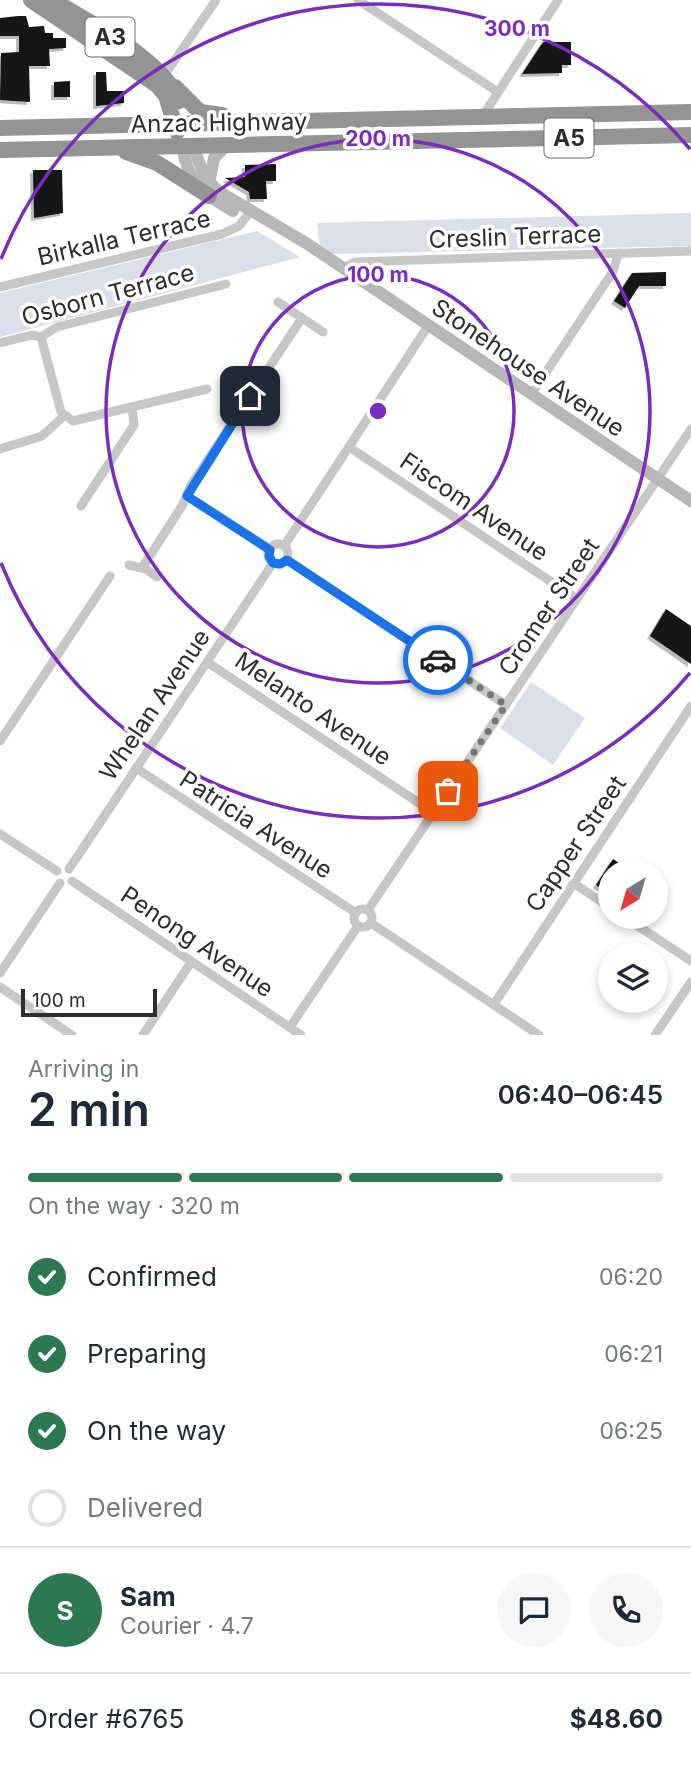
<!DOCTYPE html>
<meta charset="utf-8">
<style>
:root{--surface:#fff;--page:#f6f6f7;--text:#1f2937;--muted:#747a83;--line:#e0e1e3;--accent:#2c7850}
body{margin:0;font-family:Inter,sans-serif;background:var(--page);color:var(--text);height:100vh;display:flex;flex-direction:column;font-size:26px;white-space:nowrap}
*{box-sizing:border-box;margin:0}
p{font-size:23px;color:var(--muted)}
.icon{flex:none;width:38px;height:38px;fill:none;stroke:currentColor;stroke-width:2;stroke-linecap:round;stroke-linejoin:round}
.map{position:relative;height:1035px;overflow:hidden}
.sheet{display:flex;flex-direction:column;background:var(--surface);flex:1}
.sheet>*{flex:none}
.needle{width:46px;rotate:217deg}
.buttons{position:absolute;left:598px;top:859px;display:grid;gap:14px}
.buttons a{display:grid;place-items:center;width:70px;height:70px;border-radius:50%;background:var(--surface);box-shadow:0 4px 10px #0003;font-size:35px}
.scale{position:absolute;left:21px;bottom:18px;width:136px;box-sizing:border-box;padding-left:7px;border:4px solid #2d2d2d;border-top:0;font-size:19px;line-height:24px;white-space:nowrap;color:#2d2d2d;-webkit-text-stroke:5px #fff;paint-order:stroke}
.pin{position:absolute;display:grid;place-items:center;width:60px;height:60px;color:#fff;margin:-30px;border-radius:14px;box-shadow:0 4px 10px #0006}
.courier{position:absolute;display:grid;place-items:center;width:70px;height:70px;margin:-35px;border:5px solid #1a73e8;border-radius:50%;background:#fff;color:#222;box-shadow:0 2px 9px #0007}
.overview em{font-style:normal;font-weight:600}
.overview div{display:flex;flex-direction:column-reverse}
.overview{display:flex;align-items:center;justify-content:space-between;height:119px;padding:0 28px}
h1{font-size:46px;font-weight:600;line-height:52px}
.bar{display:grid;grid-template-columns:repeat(4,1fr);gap:10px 7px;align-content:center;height:84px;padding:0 28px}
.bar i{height:9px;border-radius:5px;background:var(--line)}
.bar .selected{background:var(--accent)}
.bar p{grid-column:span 4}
.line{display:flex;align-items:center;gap:18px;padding:0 28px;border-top:2px solid var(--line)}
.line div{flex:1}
.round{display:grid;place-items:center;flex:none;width:74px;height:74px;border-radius:37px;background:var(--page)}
ol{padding:0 28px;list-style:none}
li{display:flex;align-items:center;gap:21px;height:77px}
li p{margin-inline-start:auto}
li .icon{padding:7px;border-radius:50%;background:var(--accent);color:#fff;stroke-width:4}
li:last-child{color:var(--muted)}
li i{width:38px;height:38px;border:4px solid var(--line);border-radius:50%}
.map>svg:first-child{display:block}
.green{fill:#dcdeea}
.building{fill:#141414;filter:url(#shadow)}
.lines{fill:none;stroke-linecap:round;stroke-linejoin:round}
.street{stroke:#c7c7c7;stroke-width:9}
.secondary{stroke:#b7b7b7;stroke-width:12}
.highway{stroke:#949494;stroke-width:16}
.done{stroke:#767676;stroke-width:7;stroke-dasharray:0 12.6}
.route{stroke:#1a73e8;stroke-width:9}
.ring{fill:none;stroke:#7b2cbf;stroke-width:3.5}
.labels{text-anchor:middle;stroke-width:7;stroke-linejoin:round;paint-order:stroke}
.shield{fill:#fff;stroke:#6c6c6c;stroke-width:2}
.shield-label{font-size:23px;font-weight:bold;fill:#2d2d2d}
.street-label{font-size:24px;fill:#2d2d2d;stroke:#fff}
.centre{fill:#7b2cbf;stroke:#fff;stroke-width:3.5}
.ring-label{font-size:21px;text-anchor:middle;font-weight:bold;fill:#7b2cbf;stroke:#fff;stroke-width:7;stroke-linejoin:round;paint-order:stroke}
</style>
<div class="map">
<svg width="691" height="1035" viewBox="0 0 691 1035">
<defs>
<filter id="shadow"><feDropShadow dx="-3" dy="3" stdDeviation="0" flood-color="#0004"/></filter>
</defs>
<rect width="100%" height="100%" fill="#fff"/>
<g class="green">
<path d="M691,213V246L334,254L320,246L317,223Z"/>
<path d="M257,231L300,257L0,337V293Z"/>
<path d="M531,682L585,718L553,765L500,728Z"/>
</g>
<g class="building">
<path d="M18,16H26L29,27L44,26L45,33H53V38H66V48L49,49L50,66H29L30,102L0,100L1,53L19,52V36H0V18Z"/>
<path d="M543,42H571V65H562V73L522,74Z"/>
<path d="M96,72H106L107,91H124V103L96,106Z"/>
<path d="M70,81V97H54V82Z"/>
<path d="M276,164V181H266L267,199H250L249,192L225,178L245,177V165Z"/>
<path d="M33,170H62L63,213L34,218Z"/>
<path d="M666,272V286H639L625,308L614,301L632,273Z"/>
<path d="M666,609L691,626V664L650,636Z"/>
<path d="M613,859L633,872H611V895L596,885Z"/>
</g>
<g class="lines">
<g class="street">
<path d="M358,0L498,92"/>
<path d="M164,76L216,0"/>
<path d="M482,117L558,0"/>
<path d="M342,269L355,262L691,251"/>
<path d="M0,287L222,234L239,226L250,212"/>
<path d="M302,318L323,332"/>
<path d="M41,337L61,412L73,421L207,389"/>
<path d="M0,343L32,335L41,337L57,327L226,284"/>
<path d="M531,395L612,273L619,253"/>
<path d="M349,447L577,599"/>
<path d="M0,449L42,436L64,416"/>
<path d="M187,496L270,549"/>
<path d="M81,506L134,425L132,408"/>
<circle cx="278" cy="554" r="10"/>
<path d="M284,546L428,326"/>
<path d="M287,560L506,705"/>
<path d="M129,565L146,569L157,577"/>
<path d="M142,568L182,506L191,485L302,318L278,302"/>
<path d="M207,662L434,813"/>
<path d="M0,741L110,576"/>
<path d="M136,768L356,913"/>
<path d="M0,834L57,871"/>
<path d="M69,869L273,563"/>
<path d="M72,881L301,1035"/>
<path d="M573,883L611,908"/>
<circle cx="363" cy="918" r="9"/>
<path d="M368,910L691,429"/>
<path d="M624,917L691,961"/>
<path d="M371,923L539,1035"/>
<path d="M0,973L60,883"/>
<path d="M0,987L72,1035"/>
<path d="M494,1004L691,706"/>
<path d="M290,1027L358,926"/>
<path d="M143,1035L191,962"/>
<path d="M655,1035L691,982"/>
</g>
<g class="secondary">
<path d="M182,147C189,184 203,193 233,211"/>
<path d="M193,147L205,177L218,191L306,243L691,501"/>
<path d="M209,183L214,158L225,147"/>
</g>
<g class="highway">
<path d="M31,0L157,85L166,96L177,132"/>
<path d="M53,0C92,25 162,58 179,101"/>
<path d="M175,87L200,112L222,115"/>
<path d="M0,128L691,112"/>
<path d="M0,150L691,135"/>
<path d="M126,152L157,163L209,196"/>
</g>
</g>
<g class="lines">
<path class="done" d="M438,660L506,705L448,791"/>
<path class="route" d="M250,396L187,496L270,550L269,556L273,563L280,564L287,560L438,660"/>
</g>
<g class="ring">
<circle cx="378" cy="411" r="136"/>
<circle cx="378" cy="411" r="272"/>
<path d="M690 673A407 407 0 0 1 1 563M1 259A407 407 0 0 1 690 149"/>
</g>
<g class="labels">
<g class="shield">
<rect x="85.5" y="17.5" width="49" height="39" rx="5"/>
<rect x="544.5" y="118.5" width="49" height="39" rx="5"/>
</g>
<g class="shield-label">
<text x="110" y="45">A3</text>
<text x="569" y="146">A5</text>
</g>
<g class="street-label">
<text transform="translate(219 123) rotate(-1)" y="8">Anzac Highway</text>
<text transform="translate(515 237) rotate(-2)" y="8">Creslin Terrace</text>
<text transform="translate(124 238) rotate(-13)" y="8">Birkalla Terrace</text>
<text transform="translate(108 295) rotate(-15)" y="8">Osborn Terrace</text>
<text transform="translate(528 368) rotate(34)" y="8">Stonehouse Avenue</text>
<text transform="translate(474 507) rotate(34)" y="8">Fiscom Avenue</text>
<text transform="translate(549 607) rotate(-56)" y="8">Cromer Street</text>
<text transform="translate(155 705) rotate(-56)" y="8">Whelan Avenue</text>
<text transform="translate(313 709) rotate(34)" y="8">Melanto Avenue</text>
<text transform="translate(256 825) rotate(33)" y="8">Patricia Avenue</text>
<text transform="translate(576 844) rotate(-56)" y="8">Capper Street</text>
<text transform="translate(197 942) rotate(34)" y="8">Penong Avenue</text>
</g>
</g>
<circle cx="378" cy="411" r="10" class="centre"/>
<g class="ring-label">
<text x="517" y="36">300 m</text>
<text x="378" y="146">200 m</text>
<text x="378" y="282">100 m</text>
</g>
</svg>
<div class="buttons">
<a><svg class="needle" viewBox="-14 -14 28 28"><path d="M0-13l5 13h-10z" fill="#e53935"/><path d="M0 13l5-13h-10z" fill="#747a83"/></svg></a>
<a><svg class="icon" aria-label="layers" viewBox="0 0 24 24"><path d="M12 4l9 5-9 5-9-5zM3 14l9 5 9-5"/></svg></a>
</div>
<div class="scale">100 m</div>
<div class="pin" style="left:448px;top:791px;background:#ea580c"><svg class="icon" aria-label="bag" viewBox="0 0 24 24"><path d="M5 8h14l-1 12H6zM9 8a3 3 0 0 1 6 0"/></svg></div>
<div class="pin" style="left:250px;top:396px;background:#1f2937"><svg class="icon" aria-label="home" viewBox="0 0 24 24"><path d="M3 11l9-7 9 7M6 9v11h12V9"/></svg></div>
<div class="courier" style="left:438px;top:660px"><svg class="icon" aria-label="car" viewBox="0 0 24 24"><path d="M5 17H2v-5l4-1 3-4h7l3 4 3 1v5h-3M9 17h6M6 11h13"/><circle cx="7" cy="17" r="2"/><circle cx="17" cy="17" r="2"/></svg></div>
</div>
<section class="sheet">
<div class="overview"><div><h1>2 min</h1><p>Arriving in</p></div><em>06:40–06:45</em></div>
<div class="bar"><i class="selected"></i><i class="selected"></i><i class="selected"></i><i></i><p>On the way · 320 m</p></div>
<ol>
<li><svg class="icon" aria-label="check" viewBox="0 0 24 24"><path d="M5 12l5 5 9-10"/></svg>Confirmed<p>06:20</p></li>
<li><svg class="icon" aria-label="check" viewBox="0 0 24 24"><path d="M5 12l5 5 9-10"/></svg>Preparing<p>06:21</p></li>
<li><svg class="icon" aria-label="check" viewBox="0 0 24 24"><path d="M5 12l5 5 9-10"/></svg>On the way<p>06:25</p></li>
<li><i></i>Delivered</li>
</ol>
<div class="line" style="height:126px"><b class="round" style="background:var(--accent);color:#fff">S</b><div><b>Sam</b><p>Courier · 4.7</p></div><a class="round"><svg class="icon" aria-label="chat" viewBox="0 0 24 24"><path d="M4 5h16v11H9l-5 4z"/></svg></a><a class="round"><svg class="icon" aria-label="phone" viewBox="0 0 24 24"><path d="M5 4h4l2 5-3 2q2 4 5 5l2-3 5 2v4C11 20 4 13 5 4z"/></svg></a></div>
<div class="line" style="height:91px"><div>Order #6765</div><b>$48.60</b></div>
</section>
